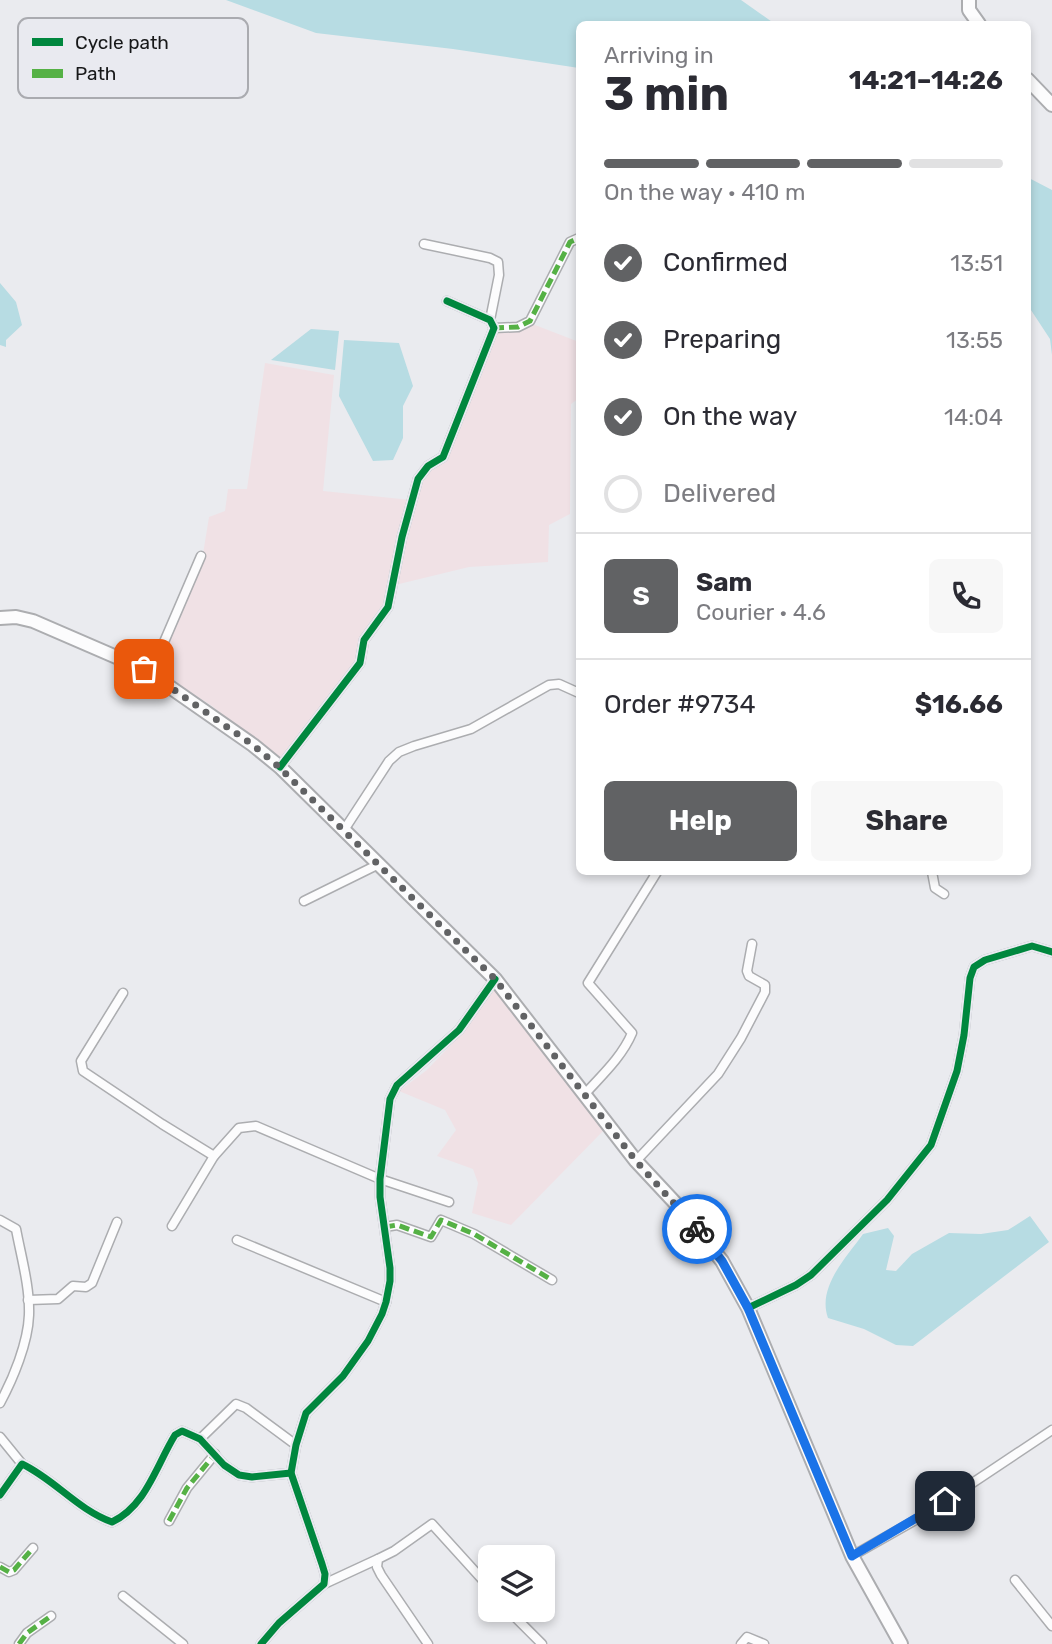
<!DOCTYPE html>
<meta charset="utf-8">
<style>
:root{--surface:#fff;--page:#f7f7f7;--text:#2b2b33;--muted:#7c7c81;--line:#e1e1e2;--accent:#616264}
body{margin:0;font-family:Rubik,sans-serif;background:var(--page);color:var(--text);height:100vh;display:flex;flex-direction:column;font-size:26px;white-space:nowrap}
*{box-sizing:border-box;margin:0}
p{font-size:23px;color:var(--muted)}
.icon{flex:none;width:38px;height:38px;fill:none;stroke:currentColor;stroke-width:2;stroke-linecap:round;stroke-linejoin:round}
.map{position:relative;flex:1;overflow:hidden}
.sheet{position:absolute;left:576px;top:21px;width:455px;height:854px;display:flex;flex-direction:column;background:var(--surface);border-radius:10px;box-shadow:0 4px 10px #0003}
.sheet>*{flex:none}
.tools{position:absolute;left:478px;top:1545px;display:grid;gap:14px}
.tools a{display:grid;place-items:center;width:77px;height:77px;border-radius:10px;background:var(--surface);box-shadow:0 4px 10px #0003;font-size:35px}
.pin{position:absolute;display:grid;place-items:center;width:60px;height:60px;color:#fff;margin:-30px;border-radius:14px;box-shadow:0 4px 10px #0006}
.courier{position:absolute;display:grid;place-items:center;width:70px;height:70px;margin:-35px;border:5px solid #1a73e8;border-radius:50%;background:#fff;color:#222;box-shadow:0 2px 9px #0007}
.overview em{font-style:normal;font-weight:700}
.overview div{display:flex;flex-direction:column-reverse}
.overview{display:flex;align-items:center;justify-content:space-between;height:119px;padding:0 28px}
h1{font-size:46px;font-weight:700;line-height:52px}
.bar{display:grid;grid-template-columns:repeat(4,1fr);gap:10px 7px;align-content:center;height:84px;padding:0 28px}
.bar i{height:9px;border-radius:5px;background:var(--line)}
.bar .on{background:var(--accent)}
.bar p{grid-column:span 4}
.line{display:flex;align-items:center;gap:18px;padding:0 28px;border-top:2px solid var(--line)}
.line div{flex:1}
.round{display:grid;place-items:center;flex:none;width:74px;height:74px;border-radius:10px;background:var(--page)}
ol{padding:0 28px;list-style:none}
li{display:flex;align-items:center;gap:21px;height:77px}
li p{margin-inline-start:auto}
li .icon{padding:7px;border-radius:50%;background:var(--accent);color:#fff;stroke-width:4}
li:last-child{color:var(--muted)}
li i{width:38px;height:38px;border:4px solid var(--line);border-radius:50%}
.cta{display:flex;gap:14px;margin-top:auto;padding:14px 28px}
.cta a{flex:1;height:80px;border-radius:10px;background:var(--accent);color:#fff;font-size:28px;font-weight:700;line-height:80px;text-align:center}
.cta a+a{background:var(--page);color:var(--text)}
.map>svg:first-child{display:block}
.industrial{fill:#f0e1e5}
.water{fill:#b7dce3}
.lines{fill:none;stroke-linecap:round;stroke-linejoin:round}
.minor-casing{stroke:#acadb0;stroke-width:11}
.primary-casing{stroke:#acadb0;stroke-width:16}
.minor{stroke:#fcfcfd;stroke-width:8}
.primary{stroke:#fcfcfd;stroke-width:12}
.quiet{stroke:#55b145;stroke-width:5;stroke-dasharray:10 5;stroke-linecap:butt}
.cycleway-casing{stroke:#e9eaf0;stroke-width:11}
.cycleway{stroke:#00873e;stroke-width:7}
.done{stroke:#616264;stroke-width:7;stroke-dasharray:0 12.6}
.route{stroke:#1a73e8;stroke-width:9}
.key{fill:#e9eaf0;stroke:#aaabb0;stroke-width:2}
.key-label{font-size:19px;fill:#171819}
</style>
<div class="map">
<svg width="1052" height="1644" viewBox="0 0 1052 1644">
<rect width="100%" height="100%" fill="#eaebef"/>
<g class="industrial">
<path d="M535,325L579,342V398L571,404L570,514L549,525L548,562L469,567L395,585L413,500L421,481L430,468L444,461L494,334Z"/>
<path d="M265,363L334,375L323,491L411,500L387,604L381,607L361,636L355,661L279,761L212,706L149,666L203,554L209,517L225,511L228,489H247Z"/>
<path d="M494,986L606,1128L511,1225L472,1213L478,1183L473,1169L437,1156L456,1130L445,1110L399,1091L427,1070L466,1029L479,1005Z"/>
</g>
<g class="water">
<path d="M226,0H741L775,24H579V68L453,49L316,33Z"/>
<path d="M1027,177L1052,190V355L1050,339L1027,304Z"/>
<path d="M0,283L16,302L22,325L6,340V347L0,345Z"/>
<path d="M311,329L339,331L335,370L271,360Z"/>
<path d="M344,340L399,343L413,386L403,406V438L393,460L373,461L339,396Z"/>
<path d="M1030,1216L1049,1242L913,1346L896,1345L864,1329L828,1318C817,1287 846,1258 863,1234L888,1228L894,1236L886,1270L896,1271L912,1254L949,1233L981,1234L1008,1230Z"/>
</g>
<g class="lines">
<defs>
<g id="minor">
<path d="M424,244L490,258L498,262L499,275L490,320"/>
<path d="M494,328L518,327L530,321L570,242L579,238"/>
<path d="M144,669L161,649L201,556"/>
<path d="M280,767L360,663L364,640L388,607L402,537L418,479L428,466L443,457L494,328L490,320L447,301"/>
<path d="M344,830L389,761L399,752L414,746L471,729L549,685L559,684L579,693"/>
<path d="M932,872L935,888L944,894"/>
<path d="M304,901L377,865"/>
<path d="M123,993L81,1061L83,1071L162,1124L214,1156"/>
<path d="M584,1095C601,1076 622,1057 632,1033L588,983L657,872"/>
<path d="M636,1161L718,1074L741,1038L765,992V985L749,976L747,971L752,944"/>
<path d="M0,1220L16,1229C21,1256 30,1287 29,1315C28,1343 13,1379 0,1403"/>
<path d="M172,1226L214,1156L239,1128L256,1126L380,1179L449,1202"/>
<path d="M385,1227L397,1225L431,1237L441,1220L474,1234L552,1280"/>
<path d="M237,1240L386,1302"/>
<path d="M28,1300L58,1299L73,1286L86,1287L92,1283L117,1222"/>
<path d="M748,1308L796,1285L811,1275L887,1200L931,1145L957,1071L964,1035L970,978L974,967L985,960L1032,946L1052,952"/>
<path d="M0,1437L22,1464"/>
<path d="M200,1439L236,1404L246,1408L296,1445"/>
<path d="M0,1495L22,1464C54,1479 78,1510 112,1522C146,1506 156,1466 175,1435L182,1431L200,1439L224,1465L239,1475L252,1477L291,1473"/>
<path d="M169,1521L187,1488L215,1454"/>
<path d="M852,1556L926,1514L1052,1430"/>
<path d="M0,1567L9,1572L14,1570L33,1548"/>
<path d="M1015,1580L1052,1626"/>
<path d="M324,1584L378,1559"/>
<path d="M123,1596L183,1644"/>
<path d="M508,1610L542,1644"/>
<path d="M19,1644L27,1633L51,1616"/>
<path d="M261,1644L279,1623L324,1584L325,1574L322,1564L291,1473L296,1445L306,1413L343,1376L368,1341L382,1314L386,1302L390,1281V1268L380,1197V1179L390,1099L397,1085L459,1030L495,979"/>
<path d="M428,1644L381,1575L377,1567L378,1559L394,1551L432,1524L490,1588"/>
<path d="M741,1644L747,1637L764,1644"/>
</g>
<g id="primary">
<path d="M969,0V10L979,24"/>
<path d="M1027,79L1052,105"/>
<path d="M0,618L16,617L33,621L144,669L253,745L280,767L495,979L636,1161L678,1206L722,1261L748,1308L852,1556L901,1644"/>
</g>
</defs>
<use href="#minor" class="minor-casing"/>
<use href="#primary" class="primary-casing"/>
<use href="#minor" class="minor"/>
<use href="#primary" class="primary"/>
<g class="quiet">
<path d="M494,328L518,327L530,321L570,242L579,238"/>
<path d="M385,1227L397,1225L431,1237L441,1220L474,1234L552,1280"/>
<path d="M169,1521L187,1488L215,1454"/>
<path d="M0,1567L9,1572L14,1570L33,1548"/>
<path d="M19,1644L27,1633L51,1616"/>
</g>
<defs>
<g id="cycleway">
<path d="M280,767L360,663L364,640L388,607L402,537L418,479L428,466L443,457L494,328L490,320L447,301"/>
<path d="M748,1308L796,1285L811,1275L887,1200L931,1145L957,1071L964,1035L970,978L974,967L985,960L1032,946L1052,952"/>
<path d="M0,1495L22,1464C54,1479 78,1510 112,1522C146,1506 156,1466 175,1435L182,1431L200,1439L224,1465L239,1475L252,1477L291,1473"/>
<path d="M261,1644L279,1623L324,1584L325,1574L322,1564L291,1473L296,1445L306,1413L343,1376L368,1341L382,1314L386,1302L390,1281V1268L380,1197V1179L390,1099L397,1085L459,1030L495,979"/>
</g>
</defs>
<use href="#cycleway" class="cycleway-casing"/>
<use href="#cycleway" class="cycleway"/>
</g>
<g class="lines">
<path class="done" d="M144,669L253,745L279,767L495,979L636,1161L697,1229"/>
<path class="route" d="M697,1229L722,1261L748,1308L852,1556L945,1501"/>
</g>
<rect x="18" y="18" width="230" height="80" rx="10" class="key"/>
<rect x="32" y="38" width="31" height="8" fill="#00873e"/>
<rect x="32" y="69" width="31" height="9" fill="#55b145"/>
<g class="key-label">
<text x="75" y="49">Cycle path</text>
<text x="75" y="80">Path</text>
</g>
</svg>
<div class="tools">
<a><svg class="icon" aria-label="layers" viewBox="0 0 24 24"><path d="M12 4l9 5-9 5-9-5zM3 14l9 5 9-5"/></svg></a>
</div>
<div class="pin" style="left:144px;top:669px;background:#ea580c"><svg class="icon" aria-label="bag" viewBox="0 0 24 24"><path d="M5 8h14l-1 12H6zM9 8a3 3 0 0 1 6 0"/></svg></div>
<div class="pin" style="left:945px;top:1501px;background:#1f2937"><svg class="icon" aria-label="home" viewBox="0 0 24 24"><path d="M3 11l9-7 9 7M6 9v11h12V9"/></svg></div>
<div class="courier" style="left:697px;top:1229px"><svg class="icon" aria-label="bike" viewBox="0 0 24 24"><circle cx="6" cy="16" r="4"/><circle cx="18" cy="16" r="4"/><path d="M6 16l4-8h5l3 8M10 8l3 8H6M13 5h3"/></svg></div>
<section class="sheet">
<div class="overview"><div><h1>3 min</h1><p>Arriving in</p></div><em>14:21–14:26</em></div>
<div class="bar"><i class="on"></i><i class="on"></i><i class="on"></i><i></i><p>On the way · 410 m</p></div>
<ol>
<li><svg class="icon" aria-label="check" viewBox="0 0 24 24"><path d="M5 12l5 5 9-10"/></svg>Confirmed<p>13:51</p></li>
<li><svg class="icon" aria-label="check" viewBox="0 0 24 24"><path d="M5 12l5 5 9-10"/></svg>Preparing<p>13:55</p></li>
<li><svg class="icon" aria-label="check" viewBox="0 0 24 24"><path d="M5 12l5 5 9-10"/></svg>On the way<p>14:04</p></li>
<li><i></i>Delivered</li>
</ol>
<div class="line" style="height:126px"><b class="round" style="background:var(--accent);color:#fff">S</b><div><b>Sam</b><p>Courier · 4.6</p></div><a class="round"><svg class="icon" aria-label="phone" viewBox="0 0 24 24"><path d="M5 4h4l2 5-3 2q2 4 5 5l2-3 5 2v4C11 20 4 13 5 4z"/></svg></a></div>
<div class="line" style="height:91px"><div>Order #9734</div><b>$16.66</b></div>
<div class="cta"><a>Help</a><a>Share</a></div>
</section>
</div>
